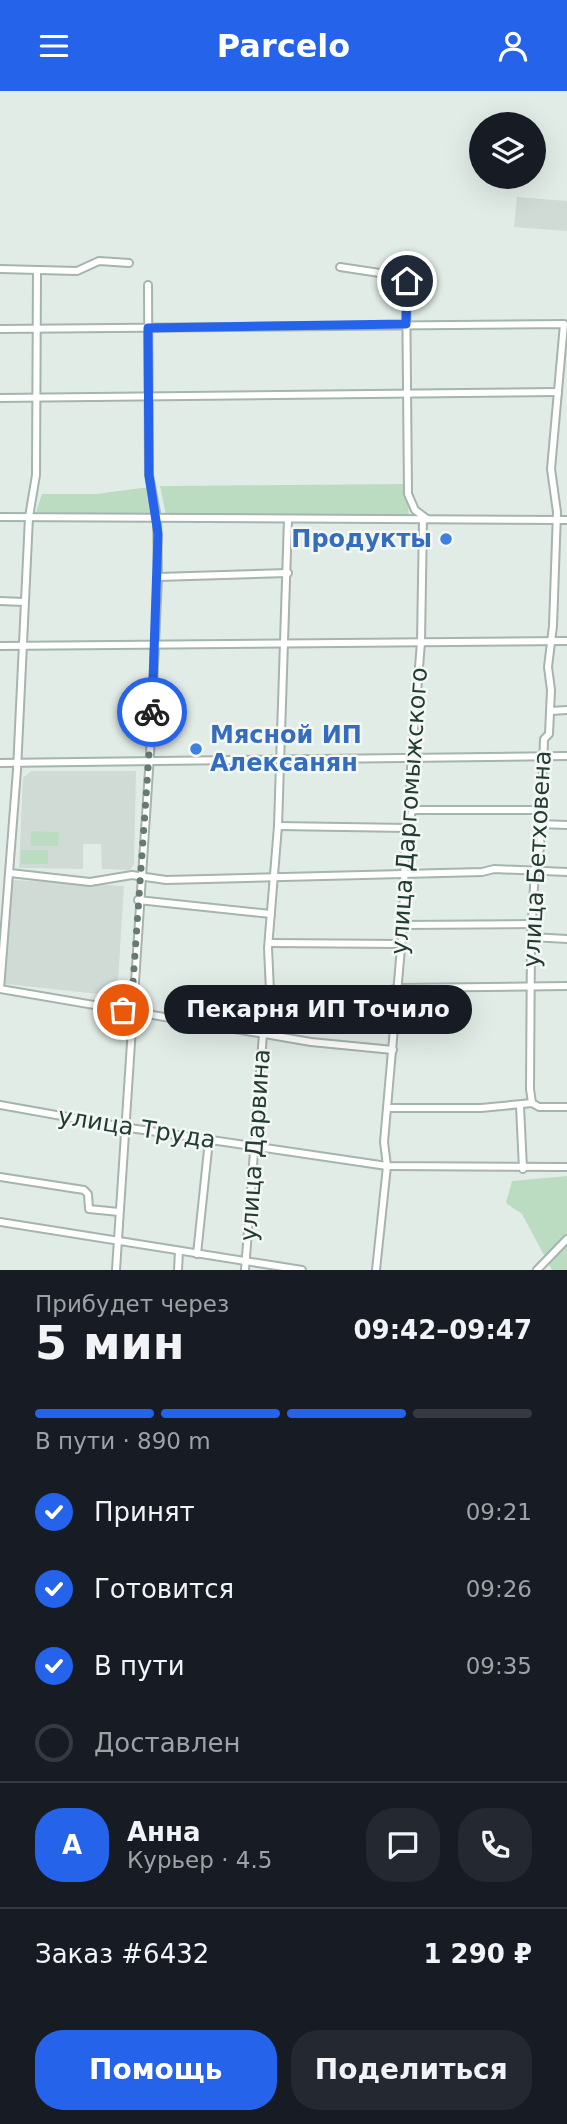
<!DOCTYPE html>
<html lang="ru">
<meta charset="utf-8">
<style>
:root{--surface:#171b24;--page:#242831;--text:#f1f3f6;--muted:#9ea1a6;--line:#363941;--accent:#2563eb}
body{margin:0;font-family:"DejaVu Sans",sans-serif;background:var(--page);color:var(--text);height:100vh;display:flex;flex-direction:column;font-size:26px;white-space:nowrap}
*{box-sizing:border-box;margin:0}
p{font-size:23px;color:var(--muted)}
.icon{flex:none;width:38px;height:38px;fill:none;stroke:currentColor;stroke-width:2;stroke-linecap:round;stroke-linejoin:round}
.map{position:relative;height:1179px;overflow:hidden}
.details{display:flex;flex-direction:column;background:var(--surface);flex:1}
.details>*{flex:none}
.controls{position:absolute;left:469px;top:21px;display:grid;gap:14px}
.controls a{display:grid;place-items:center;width:77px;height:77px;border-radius:50%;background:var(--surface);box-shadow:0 7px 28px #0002;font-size:35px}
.pin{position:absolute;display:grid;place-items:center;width:60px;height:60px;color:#fff;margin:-30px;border:4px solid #fff;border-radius:50%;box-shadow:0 2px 7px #0007}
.courier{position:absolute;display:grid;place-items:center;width:70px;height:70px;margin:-35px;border:5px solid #2563eb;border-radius:50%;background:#fff;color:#222;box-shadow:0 2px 9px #0007}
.bubble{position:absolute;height:49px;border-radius:24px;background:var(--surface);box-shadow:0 7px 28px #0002;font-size:23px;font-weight:600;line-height:49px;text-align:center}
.headline em{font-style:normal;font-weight:600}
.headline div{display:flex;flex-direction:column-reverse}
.headline{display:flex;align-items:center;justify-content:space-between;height:119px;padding:0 35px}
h1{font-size:46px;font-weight:600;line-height:52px}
.bar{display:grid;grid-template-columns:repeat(4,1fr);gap:10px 7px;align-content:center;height:84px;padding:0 35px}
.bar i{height:9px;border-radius:5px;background:var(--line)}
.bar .on{background:var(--accent)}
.bar p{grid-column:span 4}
.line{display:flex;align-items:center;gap:18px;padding:0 35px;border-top:2px solid var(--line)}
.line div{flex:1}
.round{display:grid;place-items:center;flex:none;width:74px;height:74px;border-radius:28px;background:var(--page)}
ol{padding:0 35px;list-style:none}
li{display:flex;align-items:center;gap:21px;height:77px}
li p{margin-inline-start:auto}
li .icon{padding:7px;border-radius:50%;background:var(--accent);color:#fff;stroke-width:4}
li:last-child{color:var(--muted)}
li i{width:38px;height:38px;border:4px solid var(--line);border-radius:50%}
.button{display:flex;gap:14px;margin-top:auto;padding:14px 35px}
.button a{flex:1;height:80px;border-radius:28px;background:var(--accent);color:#fff;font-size:28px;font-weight:600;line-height:80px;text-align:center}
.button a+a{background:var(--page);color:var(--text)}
header{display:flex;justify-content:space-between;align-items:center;height:91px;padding:0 35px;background:var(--accent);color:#fff;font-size:32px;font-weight:600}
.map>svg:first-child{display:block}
.built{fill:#d1dbd6}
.green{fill:#bcdcc2}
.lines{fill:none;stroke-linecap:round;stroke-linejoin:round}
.street-casing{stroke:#a5b4ad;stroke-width:10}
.street{stroke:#fff;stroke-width:6}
.done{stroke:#667a72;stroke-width:7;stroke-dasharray:0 12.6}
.route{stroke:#2563eb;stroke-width:9}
.shop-dot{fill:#3f7fe0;stroke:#f3f8f5;stroke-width:2.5}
.labels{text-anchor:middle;stroke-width:5;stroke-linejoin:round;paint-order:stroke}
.shop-label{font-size:24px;font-weight:bold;fill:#366cbe;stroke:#f3f8f5;text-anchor:end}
.street-label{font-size:24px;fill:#233c33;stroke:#f3f8f5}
</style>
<header><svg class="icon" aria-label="menu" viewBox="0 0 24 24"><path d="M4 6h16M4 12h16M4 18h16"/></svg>Parcelo<svg class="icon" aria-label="person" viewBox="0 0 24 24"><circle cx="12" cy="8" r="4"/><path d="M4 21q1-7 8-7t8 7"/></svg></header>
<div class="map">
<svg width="567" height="1179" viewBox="0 0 567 1179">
<rect width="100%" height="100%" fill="#e2ece7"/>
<g class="built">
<path d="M517,106L567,110V140L514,136Z"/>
<path d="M31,680H136L134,773L130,779L102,778L101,753H83V778L19,777L23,687Z"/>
<path d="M12,789L124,795L117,905L5,893Z"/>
</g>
<g class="green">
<path d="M406,393L409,425L166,424L160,395Z"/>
<path d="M150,396L154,420L148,424L36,421L42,403H96Z"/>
<path d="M31,740L59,741L58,755H31Z"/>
<rect x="21" y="759" width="27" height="14"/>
<path d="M567,1085V1179H552L522,1123L506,1112L512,1090Z"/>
</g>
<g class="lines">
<defs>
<g id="street">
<path d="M340,176L406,186L408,403L415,419L427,428"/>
<path d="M0,178L77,180L99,170L129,172"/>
<path d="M0,238L564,233L551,378L557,421L553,535L548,576L551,599L549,643L544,648L540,757L535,778L531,846L530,998L532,1012"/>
<path d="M0,307L558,301"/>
<path d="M0,426L567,429"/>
<path d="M158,486L288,482"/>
<path d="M0,510L24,511"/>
<path d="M0,555L567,550"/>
<path d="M550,620L567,619"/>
<path d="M0,672L567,665"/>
<path d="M412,719H541"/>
<path d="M539,733L567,734"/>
<path d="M278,735L408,737"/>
<path d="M10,782L90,791L132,784L166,789L482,781L494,778L567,781"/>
<path d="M138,809L271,823"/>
<path d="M403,834L532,833"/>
<path d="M531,846L567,848"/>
<path d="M270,852L400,853"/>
<path d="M0,898L17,679L29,426L36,384L37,179"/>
<path d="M0,898L311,951L393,959"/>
<path d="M270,900L387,901L397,897L567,895"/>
<path d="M0,1014L123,1036L387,1075L567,1076"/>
<path d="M520,1015L523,1078"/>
<path d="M387,1017H481L532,1012L539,1016H567"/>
<path d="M0,1086L84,1099L88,1103L89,1118L119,1121"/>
<path d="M0,1131L302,1179"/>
<path d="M197,1163L209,1049"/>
<path d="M116,1179L150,664L158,486L157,427L149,384L148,194"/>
<path d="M178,1179L179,1160"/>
<path d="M245,1179L263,943L270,900L268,857L278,735L288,428"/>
<path d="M376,1179L387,1075L384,1051L403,834L405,758L412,719L410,690L421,551L423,428"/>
<path d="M537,1179L567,1148"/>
</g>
</defs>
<use href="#street" class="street-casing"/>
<use href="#street" class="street"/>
</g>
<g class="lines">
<path class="done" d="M123,919L131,920L152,621"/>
<path class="route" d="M152,621L158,443L149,384L148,237L406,233L407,190"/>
</g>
<g class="shop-dot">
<circle cx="446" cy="448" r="7"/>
<circle cx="196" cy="658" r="7"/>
</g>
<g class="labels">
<g class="shop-label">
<text x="432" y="456">Продукты</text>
<text x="210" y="652" text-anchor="start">Мясной ИП<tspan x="210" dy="28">Алексанян</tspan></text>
</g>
<g class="street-label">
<text transform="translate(409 720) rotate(-86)" y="8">улица Даргомыжского</text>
<text transform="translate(537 768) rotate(-87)" y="8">улица Бетховена</text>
<text transform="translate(137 1037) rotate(9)" y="8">улица Труда</text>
<text transform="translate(255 1054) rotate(-86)" y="8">улица Дарвина</text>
</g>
</g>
</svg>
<div class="controls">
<a><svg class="icon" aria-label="layers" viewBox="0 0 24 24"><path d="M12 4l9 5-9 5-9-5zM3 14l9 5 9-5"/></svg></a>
</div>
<div class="pin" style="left:123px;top:919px;background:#ea580c"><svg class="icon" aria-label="bag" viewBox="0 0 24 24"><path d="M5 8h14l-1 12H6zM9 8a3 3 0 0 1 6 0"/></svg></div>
<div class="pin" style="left:407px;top:190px;background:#1f2937"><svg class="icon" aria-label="home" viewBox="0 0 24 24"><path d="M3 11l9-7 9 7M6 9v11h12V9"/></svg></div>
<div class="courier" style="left:152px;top:621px"><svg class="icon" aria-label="bike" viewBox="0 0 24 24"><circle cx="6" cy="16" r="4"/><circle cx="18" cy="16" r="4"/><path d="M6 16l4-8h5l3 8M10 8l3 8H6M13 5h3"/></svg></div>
<div class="bubble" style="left:164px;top:894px;width:308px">Пекарня ИП Точило</div>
</div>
<section class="details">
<div class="headline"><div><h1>5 мин</h1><p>Прибудет через</p></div><em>09:42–09:47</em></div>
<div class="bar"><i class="on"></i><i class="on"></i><i class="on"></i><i></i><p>В пути · 890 m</p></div>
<ol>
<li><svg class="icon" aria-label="check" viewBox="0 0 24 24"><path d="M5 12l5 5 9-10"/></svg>Принят<p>09:21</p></li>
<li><svg class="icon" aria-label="check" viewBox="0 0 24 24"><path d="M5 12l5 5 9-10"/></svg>Готовится<p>09:26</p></li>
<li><svg class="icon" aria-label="check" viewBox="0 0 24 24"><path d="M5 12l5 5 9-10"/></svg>В пути<p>09:35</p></li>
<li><i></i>Доставлен</li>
</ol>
<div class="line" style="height:126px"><b class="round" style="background:var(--accent);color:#fff">А</b><div><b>Анна</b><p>Курьер · 4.5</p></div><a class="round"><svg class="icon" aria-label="chat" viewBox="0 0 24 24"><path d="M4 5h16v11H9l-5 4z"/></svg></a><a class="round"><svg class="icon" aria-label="phone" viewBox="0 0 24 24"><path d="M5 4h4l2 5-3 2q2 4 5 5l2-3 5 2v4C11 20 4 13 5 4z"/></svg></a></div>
<div class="line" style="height:91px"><div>Заказ #6432</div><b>1 290 ₽</b></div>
<div class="button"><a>Помощь</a><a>Поделиться</a></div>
</section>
